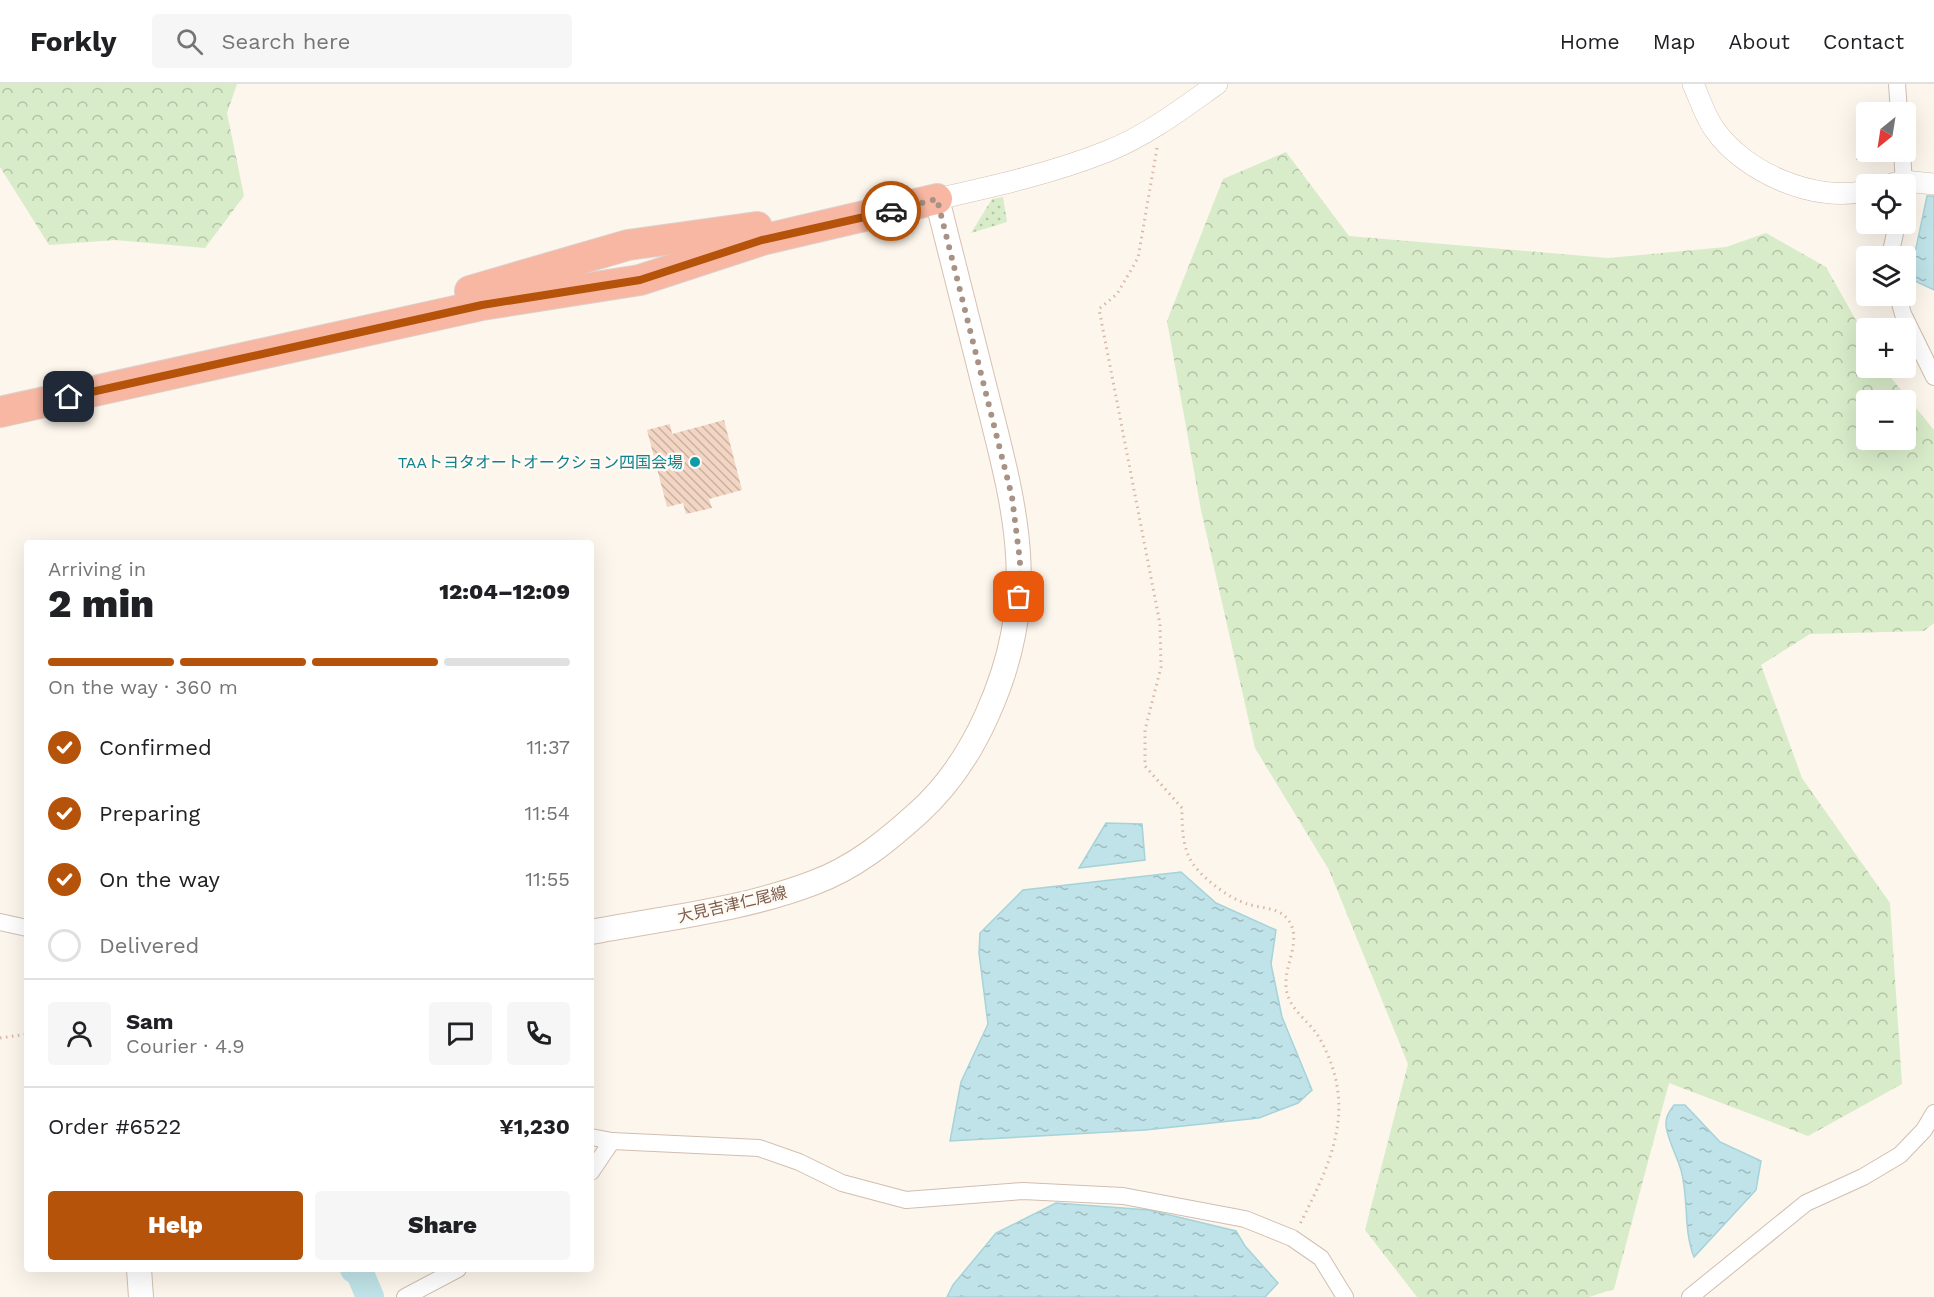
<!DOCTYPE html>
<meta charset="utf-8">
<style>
:root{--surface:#fff;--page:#f6f6f6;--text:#202124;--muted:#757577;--line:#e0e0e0;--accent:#b45309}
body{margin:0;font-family:"Work Sans","Noto Sans JP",sans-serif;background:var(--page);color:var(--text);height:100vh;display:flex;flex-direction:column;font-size:22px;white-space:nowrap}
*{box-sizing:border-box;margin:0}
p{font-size:20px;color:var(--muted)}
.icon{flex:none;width:33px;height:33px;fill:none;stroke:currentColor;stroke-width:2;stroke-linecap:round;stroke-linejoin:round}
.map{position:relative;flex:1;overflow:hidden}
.details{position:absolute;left:24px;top:456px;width:570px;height:732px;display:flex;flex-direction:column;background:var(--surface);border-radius:6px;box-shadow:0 6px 24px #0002}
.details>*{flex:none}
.needle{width:39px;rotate:210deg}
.controls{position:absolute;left:1856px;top:18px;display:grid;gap:12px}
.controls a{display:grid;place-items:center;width:60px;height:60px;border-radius:6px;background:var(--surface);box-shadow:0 6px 24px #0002;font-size:30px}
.pin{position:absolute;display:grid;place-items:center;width:51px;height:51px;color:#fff;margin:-26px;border-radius:12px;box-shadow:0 3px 9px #0006}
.courier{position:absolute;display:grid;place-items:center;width:60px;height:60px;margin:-30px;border:4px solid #b45309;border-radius:50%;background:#fff;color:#222;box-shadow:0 2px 8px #0007}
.headline em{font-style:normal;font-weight:800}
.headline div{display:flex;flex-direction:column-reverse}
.headline{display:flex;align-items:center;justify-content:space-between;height:102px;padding:0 24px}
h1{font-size:39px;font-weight:800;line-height:45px}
.bar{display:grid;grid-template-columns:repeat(4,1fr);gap:9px 6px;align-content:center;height:72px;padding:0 24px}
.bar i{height:8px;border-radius:4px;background:var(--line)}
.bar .selected{background:var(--accent)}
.bar p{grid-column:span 4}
.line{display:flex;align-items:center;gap:15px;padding:0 24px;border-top:2px solid var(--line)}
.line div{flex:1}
.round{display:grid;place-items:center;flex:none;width:63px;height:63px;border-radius:6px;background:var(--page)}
ol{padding:0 24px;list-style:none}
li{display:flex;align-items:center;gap:18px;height:66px}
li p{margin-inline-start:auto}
li .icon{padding:6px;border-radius:50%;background:var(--accent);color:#fff;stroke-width:4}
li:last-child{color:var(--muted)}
li i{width:33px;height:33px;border:3px solid var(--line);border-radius:50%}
.primary-button{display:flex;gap:12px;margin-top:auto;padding:12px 24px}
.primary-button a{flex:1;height:69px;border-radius:6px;background:var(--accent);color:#fff;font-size:24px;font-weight:800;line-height:69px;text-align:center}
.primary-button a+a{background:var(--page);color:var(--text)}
header{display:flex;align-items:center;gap:36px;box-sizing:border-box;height:84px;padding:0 30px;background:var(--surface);border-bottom:2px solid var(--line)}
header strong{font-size:28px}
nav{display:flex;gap:33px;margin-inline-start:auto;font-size:21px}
.search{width:420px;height:54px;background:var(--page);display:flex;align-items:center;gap:15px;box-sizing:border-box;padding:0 21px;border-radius:6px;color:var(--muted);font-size:22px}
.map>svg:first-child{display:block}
.forest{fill:url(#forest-crowns);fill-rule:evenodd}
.park{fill:url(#park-dots)}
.water{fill:url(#water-ripples);stroke:#a5d3da;stroke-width:1.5}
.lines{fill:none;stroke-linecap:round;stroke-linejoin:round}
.river{stroke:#bfe3e8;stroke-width:28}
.building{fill:url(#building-back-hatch)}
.minor-casing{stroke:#d1beb0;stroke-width:18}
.tertiary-casing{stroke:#d1beb0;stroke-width:22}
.secondary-casing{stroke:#d6c0b0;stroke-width:26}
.motorway-casing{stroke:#dad1cd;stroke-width:32}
.path{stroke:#d9b8a5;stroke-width:3;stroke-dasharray:1.5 4.5;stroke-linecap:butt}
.minor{stroke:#fff;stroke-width:16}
.tertiary{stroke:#fff;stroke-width:21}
.secondary{stroke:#fff;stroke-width:24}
.motorway{stroke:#f7b7a3;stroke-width:30}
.done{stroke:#a89285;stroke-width:6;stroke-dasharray:0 10.8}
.route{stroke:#b45309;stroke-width:8}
.culture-dot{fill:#0f9aa8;stroke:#fffaf3;stroke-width:2}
.labels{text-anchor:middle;stroke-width:5;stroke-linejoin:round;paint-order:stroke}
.culture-label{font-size:16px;fill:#0d838f;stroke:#fffaf3;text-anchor:end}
.street-label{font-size:16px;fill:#7a5c4d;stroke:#fffaf3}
</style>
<header>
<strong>Forkly</strong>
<div class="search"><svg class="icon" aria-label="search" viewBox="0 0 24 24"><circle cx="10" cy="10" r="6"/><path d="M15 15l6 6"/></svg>Search here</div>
<nav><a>Home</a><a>Map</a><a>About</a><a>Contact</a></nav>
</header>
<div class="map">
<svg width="1934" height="1213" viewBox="0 0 1934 1213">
<defs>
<pattern id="forest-crowns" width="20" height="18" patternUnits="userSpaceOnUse" patternTransform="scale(1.5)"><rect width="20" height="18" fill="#d8ecc9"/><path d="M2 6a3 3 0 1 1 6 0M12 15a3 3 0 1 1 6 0" fill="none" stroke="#b4c2a5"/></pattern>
<pattern id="park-dots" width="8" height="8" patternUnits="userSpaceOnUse" patternTransform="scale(1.5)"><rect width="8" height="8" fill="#d8ecc9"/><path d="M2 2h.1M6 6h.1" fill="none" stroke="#b4c2a5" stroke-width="1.8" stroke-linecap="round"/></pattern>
<pattern id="water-ripples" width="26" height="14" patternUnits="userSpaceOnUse" patternTransform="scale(1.5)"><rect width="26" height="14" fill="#bfe3e8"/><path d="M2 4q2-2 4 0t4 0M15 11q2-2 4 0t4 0" fill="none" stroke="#a0bbbe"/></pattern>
<pattern id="building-back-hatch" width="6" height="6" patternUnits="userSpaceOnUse" patternTransform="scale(1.5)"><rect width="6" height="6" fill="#f3d5c3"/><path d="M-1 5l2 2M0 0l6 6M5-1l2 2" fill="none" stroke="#cab0a1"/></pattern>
</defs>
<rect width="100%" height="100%" fill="#fdf6ec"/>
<g class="forest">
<path d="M0,0H237L227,29L244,112L205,164L115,156L49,161L0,83Z"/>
<path d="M1286,68L1349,152L1608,174L1726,163L1766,149L1826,183L1866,254V284H1883L1934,346V539L1924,547L1810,550L1761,581L1802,694L1890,819L1902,1000L1808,1052L1669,999L1614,1205L1589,1213H1417L1365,1146L1408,980L1329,786L1255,664L1201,426L1167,237L1223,95ZM1866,316H1905V356H1866Z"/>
</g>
<path class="park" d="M1003,113L1007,138L971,149L992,115Z"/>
<g class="water">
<path d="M1866,62V68H1888L1882,77L1857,75Z"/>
<path d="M1927,112H1934V206L1915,197L1912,183Z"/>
<path d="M1106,739L1142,740L1145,776L1079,784Z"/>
<path d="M1181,788L1216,819L1276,846L1271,880L1282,933L1312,1006L1298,1019L1259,1034L1145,1046L950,1057L961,998L988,940L979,869L980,849L1023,806Z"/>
<path d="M1674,1021H1685L1720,1058L1761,1077L1756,1106L1694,1173C1683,1145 1689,1115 1681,1086C1677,1072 1668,1057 1666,1042C1665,1033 1669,1028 1674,1021Z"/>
<path d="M1056,1119L1149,1126L1236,1147L1245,1162L1278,1199L1265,1213H947L953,1201L996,1149Z"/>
</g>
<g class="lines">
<path class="river" d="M354,1185L360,1189L370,1213"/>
</g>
<path class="building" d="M724,336L742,406L709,415L712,424L686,430L683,419L667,423L647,346L670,340L672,350Z"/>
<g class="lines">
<defs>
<g id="minor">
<path d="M1897,0L1899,28"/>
<path d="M1902,68L1904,100"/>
<path d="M1890,172L1897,140"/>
<path d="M1898,212L1903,230L1934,293"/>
<path d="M0,838L27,844"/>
<path d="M591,1053L612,1057L759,1064L799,1078L842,1099L906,1116L1023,1107L1123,1112L1245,1135L1292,1154L1321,1174L1345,1213"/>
<path d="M591,1088L612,1057"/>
<path d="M405,1213L458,1185"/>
<path d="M1690,1213L1806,1119L1863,1093L1900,1071L1924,1046L1934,1029"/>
</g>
<g id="tertiary">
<path d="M1693,0C1700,15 1705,33 1715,46C1744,88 1815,119 1866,107"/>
<path d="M1892,100L1904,97L1934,100"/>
<path d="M937,115C995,102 1053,89 1108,67C1148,51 1183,24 1217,0"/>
</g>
<g id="secondary">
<path d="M591,848C665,834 742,826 813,799C854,784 886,758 918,729C948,702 970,669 987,631C1042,509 1015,424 984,301C968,239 953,177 937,115"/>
<path d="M139,1185L141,1213"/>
</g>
<g id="motorway">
<path d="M470,207L628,161L757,143"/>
<path d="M0,328L482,221L640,196L762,156L937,115"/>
</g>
</defs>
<use href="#minor" class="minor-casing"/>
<use href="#tertiary" class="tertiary-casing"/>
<use href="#secondary" class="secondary-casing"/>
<use href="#motorway" class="motorway-casing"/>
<g class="path">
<path d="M1157,64L1138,174L1117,210L1099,225L1160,540L1161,583L1145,646V682L1182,724C1182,741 1182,757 1189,773C1197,791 1229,815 1248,820C1262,825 1280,823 1289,837C1302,857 1284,881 1286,903C1288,926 1311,938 1320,955C1358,1024 1332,1076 1300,1140"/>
<path d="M0,954L27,950"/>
</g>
<use href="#minor" class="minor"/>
<use href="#tertiary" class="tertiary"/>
<use href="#secondary" class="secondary"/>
<use href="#motorway" class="motorway"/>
</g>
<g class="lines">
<path class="done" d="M891,127L937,115L1012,413L1020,477L1019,513"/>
<path class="route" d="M69,313L482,221L640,196L762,156L891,127"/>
</g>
<circle class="culture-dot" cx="695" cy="378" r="6"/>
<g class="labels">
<g class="culture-label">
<text x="683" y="384">TAAトヨタオートオークション四国会場</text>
</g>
<g class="street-label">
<text transform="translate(732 820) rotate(-13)" y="6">大見吉津仁尾線</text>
</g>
</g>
</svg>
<div class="controls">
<a><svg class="needle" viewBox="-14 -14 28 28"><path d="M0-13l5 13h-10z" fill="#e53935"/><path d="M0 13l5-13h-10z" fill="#757577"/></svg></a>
<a><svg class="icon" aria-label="locate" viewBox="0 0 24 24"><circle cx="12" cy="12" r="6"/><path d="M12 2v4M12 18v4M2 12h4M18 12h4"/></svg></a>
<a><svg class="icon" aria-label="layers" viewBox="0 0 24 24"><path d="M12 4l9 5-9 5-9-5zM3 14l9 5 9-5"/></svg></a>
<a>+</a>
<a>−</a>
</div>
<div class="pin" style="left:1019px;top:513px;background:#ea580c"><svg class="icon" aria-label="bag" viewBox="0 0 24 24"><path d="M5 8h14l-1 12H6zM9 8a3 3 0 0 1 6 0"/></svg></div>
<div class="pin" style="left:69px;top:313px;background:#1f2937"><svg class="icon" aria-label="home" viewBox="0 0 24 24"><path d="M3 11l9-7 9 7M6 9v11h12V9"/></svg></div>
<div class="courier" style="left:891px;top:127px"><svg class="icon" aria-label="car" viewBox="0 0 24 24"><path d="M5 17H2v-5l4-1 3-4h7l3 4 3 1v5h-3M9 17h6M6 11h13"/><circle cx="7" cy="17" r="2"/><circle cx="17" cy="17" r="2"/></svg></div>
<section class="details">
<div class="headline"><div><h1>2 min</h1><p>Arriving in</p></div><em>12:04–12:09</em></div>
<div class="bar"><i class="selected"></i><i class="selected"></i><i class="selected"></i><i></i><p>On the way · 360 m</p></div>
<ol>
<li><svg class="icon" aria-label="check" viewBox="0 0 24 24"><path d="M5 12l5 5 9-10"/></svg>Confirmed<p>11:37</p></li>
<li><svg class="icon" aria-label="check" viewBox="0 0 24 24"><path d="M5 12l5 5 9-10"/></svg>Preparing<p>11:54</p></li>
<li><svg class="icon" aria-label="check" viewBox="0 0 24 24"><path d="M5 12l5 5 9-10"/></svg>On the way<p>11:55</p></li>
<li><i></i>Delivered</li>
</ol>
<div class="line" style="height:108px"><a class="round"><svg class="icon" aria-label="person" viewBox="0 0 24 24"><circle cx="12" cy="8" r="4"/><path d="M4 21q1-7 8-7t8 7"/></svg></a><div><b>Sam</b><p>Courier · 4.9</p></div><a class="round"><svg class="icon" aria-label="chat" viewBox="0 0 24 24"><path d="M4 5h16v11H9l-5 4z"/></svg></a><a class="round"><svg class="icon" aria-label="phone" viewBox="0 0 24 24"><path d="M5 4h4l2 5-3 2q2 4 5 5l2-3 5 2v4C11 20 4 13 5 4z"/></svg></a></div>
<div class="line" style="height:78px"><div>Order #6522</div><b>¥1,230</b></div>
<div class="primary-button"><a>Help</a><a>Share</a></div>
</section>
</div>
